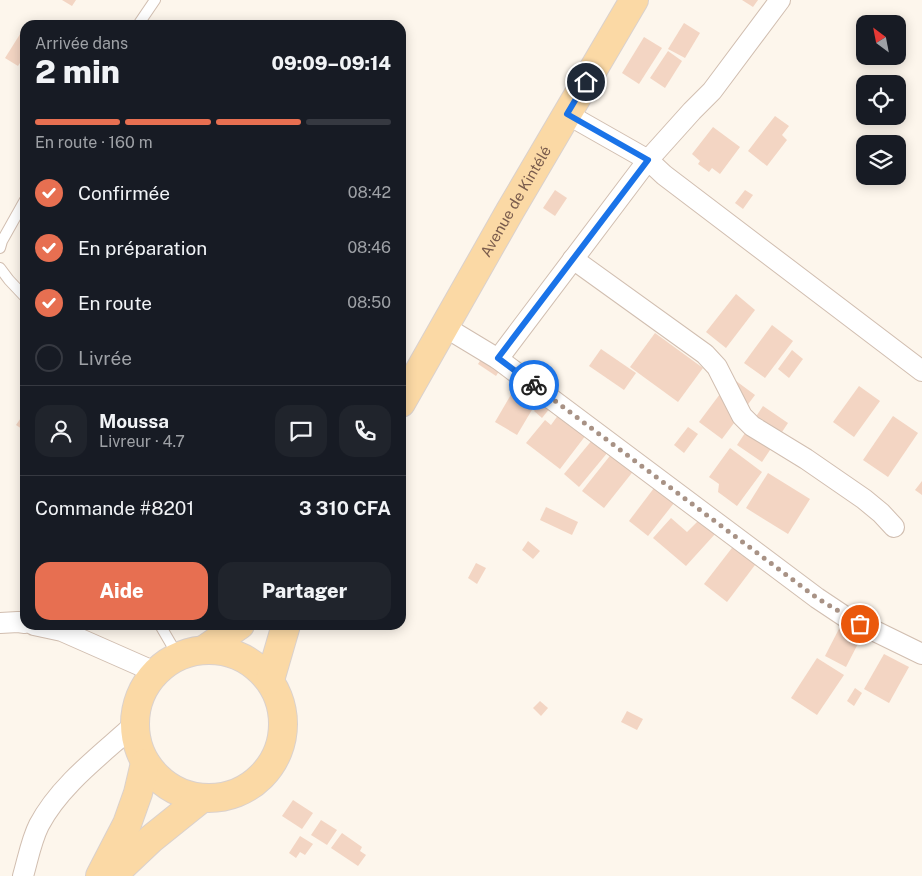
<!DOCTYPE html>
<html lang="fr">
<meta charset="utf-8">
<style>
:root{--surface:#171b24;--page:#20242c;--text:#f1f3f6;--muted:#9ea1a6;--line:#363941;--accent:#e76f51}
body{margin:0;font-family:"Public Sans",sans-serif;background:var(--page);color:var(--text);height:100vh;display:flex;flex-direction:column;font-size:19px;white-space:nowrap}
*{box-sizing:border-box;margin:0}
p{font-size:16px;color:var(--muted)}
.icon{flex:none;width:28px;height:28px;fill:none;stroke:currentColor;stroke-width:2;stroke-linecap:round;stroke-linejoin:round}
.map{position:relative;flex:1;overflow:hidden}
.drawer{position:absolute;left:20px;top:20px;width:386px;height:610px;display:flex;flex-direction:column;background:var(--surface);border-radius:15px;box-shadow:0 2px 12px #0003}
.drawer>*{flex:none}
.needle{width:32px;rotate:328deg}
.controls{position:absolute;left:856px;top:15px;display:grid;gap:10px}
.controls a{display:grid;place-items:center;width:50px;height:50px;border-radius:10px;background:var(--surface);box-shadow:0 2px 12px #0003;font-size:25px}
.pin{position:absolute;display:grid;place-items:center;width:42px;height:42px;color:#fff;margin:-21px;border:2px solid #fff;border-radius:50%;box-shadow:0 1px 5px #0007}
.courier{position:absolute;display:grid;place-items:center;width:50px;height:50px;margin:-25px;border:4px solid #1a73e8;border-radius:50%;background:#fff;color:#222;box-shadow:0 1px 6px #0007}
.head em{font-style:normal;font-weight:800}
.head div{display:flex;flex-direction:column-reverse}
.head{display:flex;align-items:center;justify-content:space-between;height:85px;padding:0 15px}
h1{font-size:32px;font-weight:800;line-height:38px}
.bar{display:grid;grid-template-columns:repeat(4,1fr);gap:8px 5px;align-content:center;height:60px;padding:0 15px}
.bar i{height:6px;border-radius:4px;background:var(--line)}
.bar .current{background:var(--accent)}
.bar p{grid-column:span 4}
.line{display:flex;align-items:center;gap:12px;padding:0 15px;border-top:1px solid var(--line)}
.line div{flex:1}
.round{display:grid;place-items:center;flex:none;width:52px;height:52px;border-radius:15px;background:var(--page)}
ol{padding:0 15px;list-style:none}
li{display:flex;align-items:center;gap:15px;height:55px}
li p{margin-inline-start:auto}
li .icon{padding:5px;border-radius:50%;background:var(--accent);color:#fff;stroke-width:4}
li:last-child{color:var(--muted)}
li i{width:28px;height:28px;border:2px solid var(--line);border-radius:50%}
.cta{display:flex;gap:10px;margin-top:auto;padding:10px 15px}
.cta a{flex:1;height:58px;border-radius:15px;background:var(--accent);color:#fff;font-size:20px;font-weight:800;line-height:58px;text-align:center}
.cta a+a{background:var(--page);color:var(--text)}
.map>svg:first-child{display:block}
.building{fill:#f3d5c3}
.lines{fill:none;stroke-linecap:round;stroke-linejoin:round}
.lane-casing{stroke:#d1beb0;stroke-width:12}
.street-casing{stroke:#d1beb0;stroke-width:22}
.primary-casing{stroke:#dad1cd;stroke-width:30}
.lane{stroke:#fff;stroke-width:10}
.street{stroke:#fff;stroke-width:20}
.primary{stroke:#fbd9a5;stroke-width:28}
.done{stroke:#a89285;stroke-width:5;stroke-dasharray:0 9}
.route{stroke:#1a73e8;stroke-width:6}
.labels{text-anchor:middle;stroke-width:4;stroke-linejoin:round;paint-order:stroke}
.street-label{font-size:15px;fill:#7a5c4d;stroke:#fffaf3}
</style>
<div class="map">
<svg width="922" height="876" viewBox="0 0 922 876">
<rect width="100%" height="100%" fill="#fdf6ec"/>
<g class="building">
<path d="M62,0H76L72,6Z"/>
<path d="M742,0H758L753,7Z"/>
<path d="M684,23L700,33L685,58L668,49Z"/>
<path d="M22,31L25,33V55L18,66L5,58Z"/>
<path d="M644,37L662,48L639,84L622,73Z"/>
<path d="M668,51L682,61L665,88L650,78Z"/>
<path d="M775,116L789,126L782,135L787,140L767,166L748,151Z"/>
<path d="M713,127L740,147L720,174L712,168L709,172L698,164L700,161L692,154Z"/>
<path d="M555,190L567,198L555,216L543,208Z"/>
<path d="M745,190L753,195L743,209L735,203Z"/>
<path d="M736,294L755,310L726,348L706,332Z"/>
<path d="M772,325L793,341L765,378L744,363Z"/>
<path d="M655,333L703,368L678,402L630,367Z"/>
<path d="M601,349L636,373L624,390L589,366Z"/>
<path d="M792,350L803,359L789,378L778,369Z"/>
<path d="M483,356L501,368L496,376L478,364Z"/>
<path d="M732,378L755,395L722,439L699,422Z"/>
<path d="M516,386L539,398L517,435L495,422Z"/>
<path d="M859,386L880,401L854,437L833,422Z"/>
<path d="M545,396L554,403L542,418L534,411Z"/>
<path d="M763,406L788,423L762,462L737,445Z"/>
<path d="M25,412V431L16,425Z"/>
<path d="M559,414L586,435L560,469L526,443L545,420L551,425Z"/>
<path d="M893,416L918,433L888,477L863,460Z"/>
<path d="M688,427L698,434L684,453L674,445Z"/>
<path d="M593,439L608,452L579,487L564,474Z"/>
<path d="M730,448L762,472L737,506L718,492L719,484L709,477Z"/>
<path d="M613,452L635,469L604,508L582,491Z"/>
<path d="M768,473L810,499L788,534L746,508Z"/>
<path d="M922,481V495L915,490Z"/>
<path d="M654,488L674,503L648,536L629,521Z"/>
<path d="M546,507L578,522L572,535L540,520Z"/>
<path d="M671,518L687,532L699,520L715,534L686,566L653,538Z"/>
<path d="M528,541L540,551L533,559L522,550Z"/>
<path d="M735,544L758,561L727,602L704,584Z"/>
<path d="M476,563L486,568L477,584L468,578Z"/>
<path d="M842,623L863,634L846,667L825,656Z"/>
<path d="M884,654L909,667L889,703L864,689Z"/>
<path d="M817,658L844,675L817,715L791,698Z"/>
<path d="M855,688L862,693L854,706L847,701Z"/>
<path d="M540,701L548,708L541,716L533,708Z"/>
<path d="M627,711L643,719L637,730L621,722Z"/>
<path d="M293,800L313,813L302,829L282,816Z"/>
<path d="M321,820L337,830L327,845L311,835Z"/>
<path d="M342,833L362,847L360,851L366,855L358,866L331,848Z"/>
<path d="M300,836L313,844L305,855L300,852L296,858L289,853Z"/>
</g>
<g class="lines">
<defs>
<g id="lane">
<path d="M138,25L155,0"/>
<path d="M0,248L2,241L25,200"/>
<path d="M0,268L9,280L25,297"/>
<path d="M160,625L178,656"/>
</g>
<g id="street">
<path d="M567,114L648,160L692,111L712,91L780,0"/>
<path d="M573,259L705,354L717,367L742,416L752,426L806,459L864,499L881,513L894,527"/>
<path d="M445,327L498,359L817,598L844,616L922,654"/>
<path d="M498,359L648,160L664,175L922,371"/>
<path d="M0,623L18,622L25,623"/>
<path d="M34,625L62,631L155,672"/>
<path d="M23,876C28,859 31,841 39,825C60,785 101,755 134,725"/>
</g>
<g id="primary">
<path id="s1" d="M401,403L510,211L634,0"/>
<path d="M205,649L240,625"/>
<circle cx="209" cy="724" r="74"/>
<path d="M270,680L286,625"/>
<path d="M100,876L127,824L138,793L145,763"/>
<path d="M112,876L151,839L202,798"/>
</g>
</defs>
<use href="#lane" class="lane-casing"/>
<use href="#street" class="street-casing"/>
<use href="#primary" class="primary-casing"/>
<use href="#lane" class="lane"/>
<use href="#street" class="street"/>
<use href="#primary" class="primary"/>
</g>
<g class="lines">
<path class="done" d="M534,385L817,598L860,624"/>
<path class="route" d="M534,385L498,358L648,160L567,114L586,82"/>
</g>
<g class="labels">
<g class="street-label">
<text dy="5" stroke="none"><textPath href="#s1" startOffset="232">Avenue de Kintélé</textPath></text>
</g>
</g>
</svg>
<div class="controls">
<a><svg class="needle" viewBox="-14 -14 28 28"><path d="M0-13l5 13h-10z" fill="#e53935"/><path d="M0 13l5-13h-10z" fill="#9ea1a6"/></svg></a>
<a><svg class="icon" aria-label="locate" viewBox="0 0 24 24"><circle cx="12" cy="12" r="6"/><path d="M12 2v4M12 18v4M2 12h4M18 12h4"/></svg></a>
<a><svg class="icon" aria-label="layers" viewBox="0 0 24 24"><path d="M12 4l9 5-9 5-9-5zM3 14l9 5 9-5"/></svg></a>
</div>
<div class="pin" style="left:860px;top:624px;background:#ea580c"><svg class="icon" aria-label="bag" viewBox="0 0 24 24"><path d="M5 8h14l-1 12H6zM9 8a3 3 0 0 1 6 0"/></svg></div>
<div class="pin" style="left:586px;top:82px;background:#1f2937"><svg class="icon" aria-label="home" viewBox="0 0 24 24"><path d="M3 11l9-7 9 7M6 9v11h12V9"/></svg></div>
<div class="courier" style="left:534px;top:385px"><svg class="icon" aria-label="bike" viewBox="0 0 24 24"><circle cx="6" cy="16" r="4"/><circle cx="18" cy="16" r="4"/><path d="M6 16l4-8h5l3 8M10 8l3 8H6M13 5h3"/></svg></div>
<section class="drawer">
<div class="head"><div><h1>2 min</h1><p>Arrivée dans</p></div><em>09:09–09:14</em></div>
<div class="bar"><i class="current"></i><i class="current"></i><i class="current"></i><i></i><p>En route · 160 m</p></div>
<ol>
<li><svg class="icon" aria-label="check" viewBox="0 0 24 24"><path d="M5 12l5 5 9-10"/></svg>Confirmée<p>08:42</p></li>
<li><svg class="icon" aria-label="check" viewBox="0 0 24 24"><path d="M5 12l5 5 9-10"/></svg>En préparation<p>08:46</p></li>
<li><svg class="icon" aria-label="check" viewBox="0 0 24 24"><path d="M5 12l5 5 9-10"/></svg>En route<p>08:50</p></li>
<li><i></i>Livrée</li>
</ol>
<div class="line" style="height:90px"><a class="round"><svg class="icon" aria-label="person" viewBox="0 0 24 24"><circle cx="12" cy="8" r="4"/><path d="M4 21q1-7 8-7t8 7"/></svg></a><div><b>Moussa</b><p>Livreur · 4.7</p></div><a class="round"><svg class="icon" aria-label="chat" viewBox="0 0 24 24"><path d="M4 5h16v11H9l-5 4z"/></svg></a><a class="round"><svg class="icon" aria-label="phone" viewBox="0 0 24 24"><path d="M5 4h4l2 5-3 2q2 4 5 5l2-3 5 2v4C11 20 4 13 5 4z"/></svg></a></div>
<div class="line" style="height:65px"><div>Commande #8201</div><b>3 310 CFA</b></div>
<div class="cta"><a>Aide</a><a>Partager</a></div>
</section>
</div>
